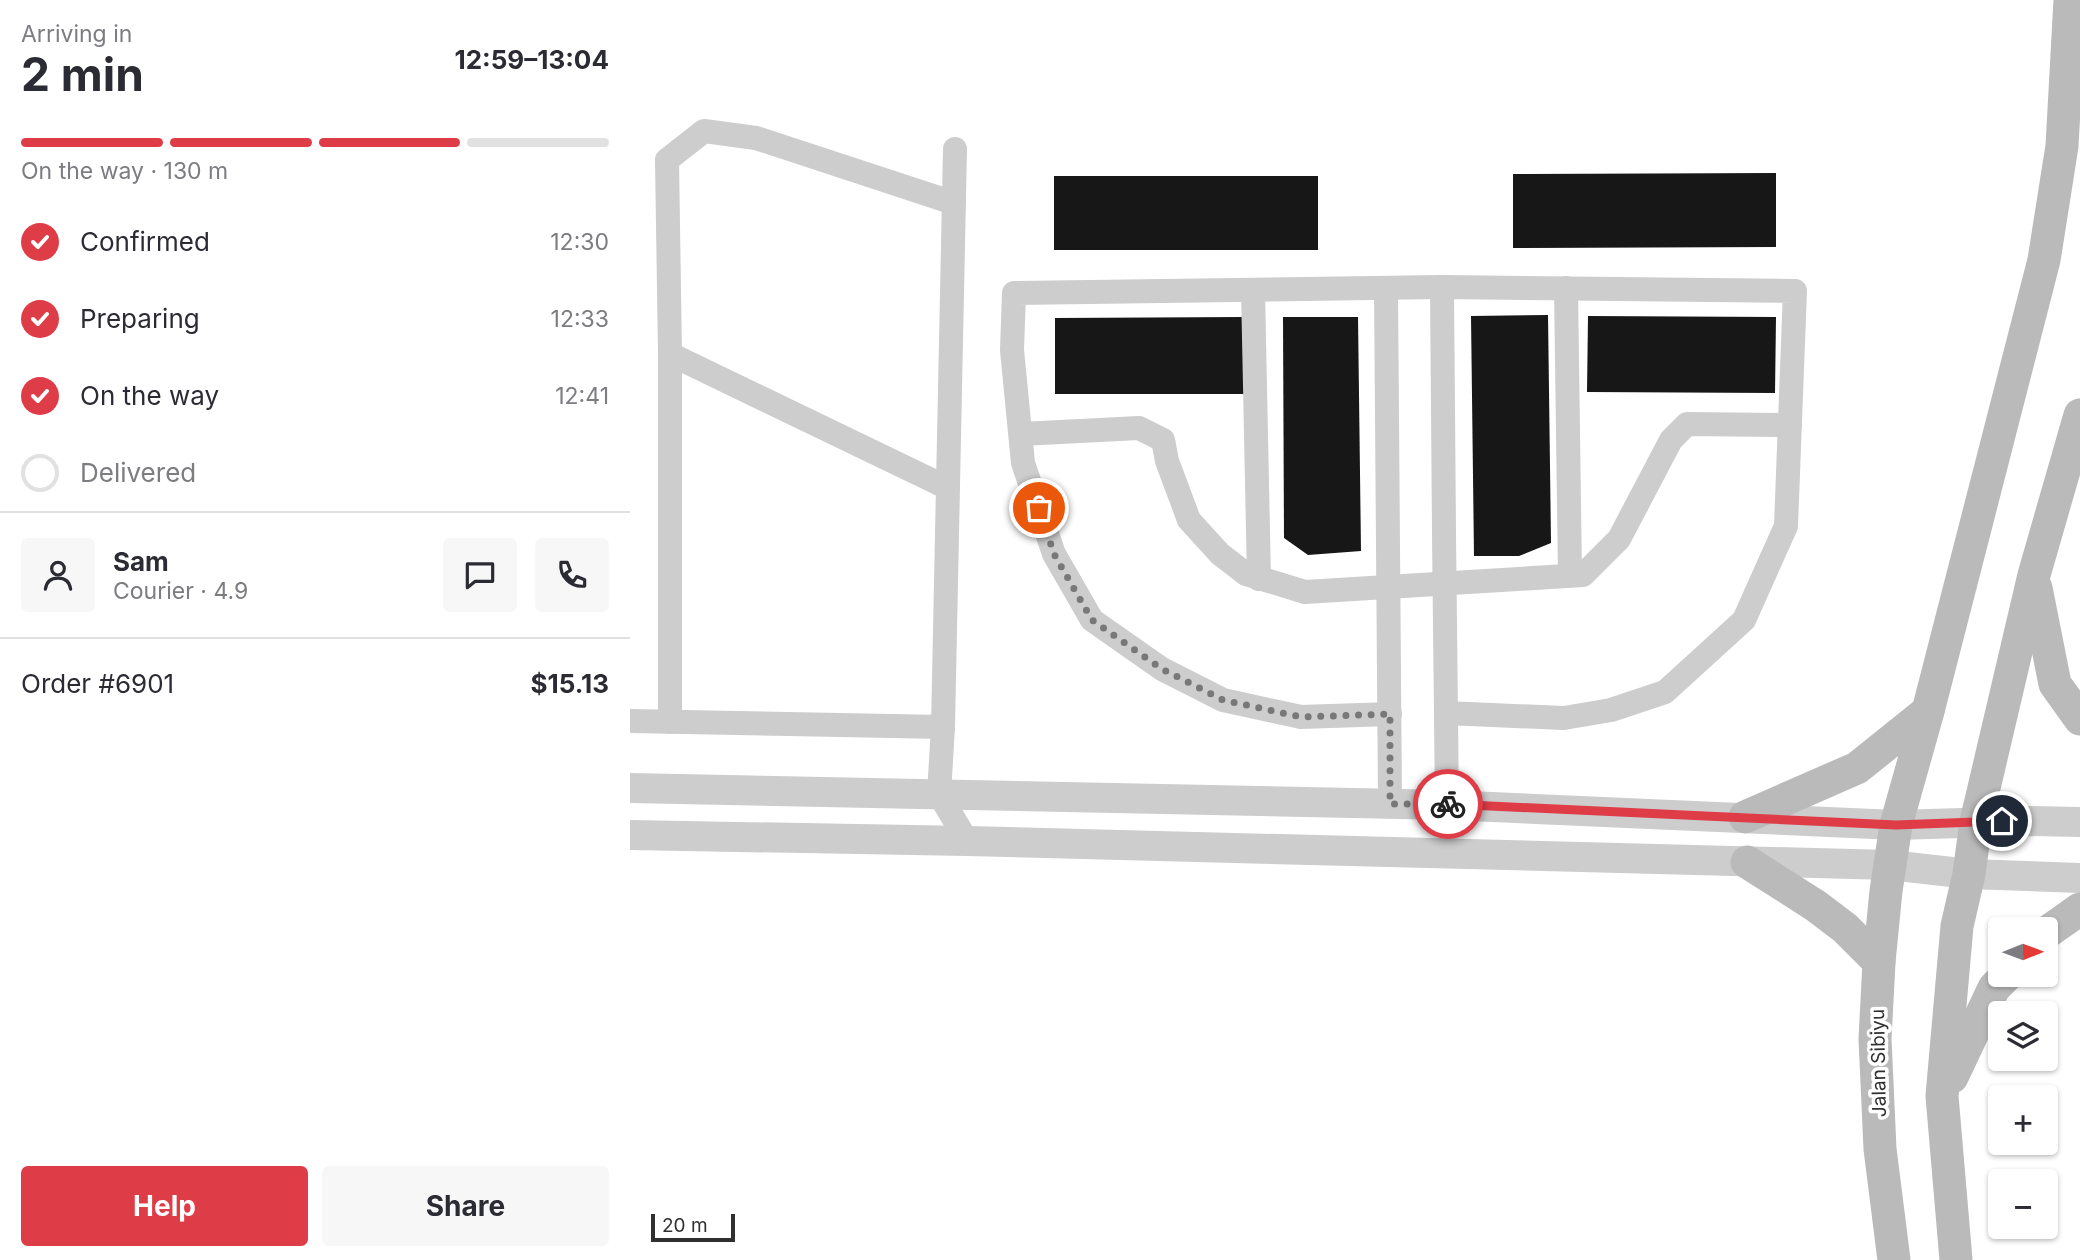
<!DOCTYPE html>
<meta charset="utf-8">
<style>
:root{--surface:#fff;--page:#f7f7f7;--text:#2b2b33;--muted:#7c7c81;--line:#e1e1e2;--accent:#de3c47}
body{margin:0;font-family:Inter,sans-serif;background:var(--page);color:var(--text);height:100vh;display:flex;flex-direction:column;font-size:26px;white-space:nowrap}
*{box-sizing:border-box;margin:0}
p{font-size:23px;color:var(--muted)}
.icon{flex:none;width:38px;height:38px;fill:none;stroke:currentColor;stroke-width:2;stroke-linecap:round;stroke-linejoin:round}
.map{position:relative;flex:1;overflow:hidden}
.side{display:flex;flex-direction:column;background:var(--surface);width:630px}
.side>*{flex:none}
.needle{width:46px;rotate:89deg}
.tools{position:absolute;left:1358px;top:917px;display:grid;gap:14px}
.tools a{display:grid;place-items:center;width:70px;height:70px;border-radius:7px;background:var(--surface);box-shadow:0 2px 5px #0004;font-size:35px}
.scale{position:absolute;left:21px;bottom:18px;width:84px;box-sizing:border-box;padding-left:7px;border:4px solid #303030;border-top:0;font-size:19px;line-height:24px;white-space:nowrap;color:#303030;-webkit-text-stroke:5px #fff;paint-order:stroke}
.pin{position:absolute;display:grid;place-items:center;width:60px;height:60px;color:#fff;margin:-30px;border:4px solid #fff;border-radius:50%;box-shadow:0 2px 7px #0007}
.courier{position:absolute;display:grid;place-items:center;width:70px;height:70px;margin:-35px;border:5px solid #de3c47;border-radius:50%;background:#fff;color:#222;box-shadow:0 2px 9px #0007}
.head em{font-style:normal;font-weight:700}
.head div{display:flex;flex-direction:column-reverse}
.head{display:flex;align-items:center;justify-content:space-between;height:119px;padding:0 21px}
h1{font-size:46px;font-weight:700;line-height:52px}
.bar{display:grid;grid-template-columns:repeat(4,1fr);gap:10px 7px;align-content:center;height:84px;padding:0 21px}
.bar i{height:9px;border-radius:5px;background:var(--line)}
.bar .current{background:var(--accent)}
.bar p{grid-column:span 4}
.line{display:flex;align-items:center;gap:18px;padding:0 21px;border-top:2px solid var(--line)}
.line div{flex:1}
.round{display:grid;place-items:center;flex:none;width:74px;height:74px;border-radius:7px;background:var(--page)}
ol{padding:0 21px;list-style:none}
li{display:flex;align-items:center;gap:21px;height:77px}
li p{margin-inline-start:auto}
li .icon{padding:7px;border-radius:50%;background:var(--accent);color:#fff;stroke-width:4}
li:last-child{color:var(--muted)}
li i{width:38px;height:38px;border:4px solid var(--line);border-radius:50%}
.cta{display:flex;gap:14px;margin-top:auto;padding:14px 21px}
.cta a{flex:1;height:80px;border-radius:7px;background:var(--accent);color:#fff;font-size:28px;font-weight:700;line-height:80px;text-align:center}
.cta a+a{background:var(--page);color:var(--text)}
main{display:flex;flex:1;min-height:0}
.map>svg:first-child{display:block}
.building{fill:#171717}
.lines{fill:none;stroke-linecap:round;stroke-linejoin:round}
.minor{stroke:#cdcdcd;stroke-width:24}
.tertiary{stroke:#cdcdcd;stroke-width:30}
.secondary{stroke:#bababa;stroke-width:33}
.done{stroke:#787878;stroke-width:7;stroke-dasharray:0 12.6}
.route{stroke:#de3c47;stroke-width:9}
.labels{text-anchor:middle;stroke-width:7;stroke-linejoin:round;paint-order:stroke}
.street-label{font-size:19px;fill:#303030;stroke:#fff}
</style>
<main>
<section class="side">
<div class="head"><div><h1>2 min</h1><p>Arriving in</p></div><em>12:59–13:04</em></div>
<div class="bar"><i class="current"></i><i class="current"></i><i class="current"></i><i></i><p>On the way · 130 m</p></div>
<ol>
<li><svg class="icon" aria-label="check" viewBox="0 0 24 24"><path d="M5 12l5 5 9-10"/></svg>Confirmed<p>12:30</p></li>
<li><svg class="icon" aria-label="check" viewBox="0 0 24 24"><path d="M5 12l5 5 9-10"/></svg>Preparing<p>12:33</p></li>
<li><svg class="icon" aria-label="check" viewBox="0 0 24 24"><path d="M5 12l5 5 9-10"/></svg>On the way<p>12:41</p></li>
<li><i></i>Delivered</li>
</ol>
<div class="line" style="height:126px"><a class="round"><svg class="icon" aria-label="person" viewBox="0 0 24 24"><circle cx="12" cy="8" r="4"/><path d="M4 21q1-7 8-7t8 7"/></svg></a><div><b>Sam</b><p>Courier · 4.9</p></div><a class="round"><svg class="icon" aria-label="chat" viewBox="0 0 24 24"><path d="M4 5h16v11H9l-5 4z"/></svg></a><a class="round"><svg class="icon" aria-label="phone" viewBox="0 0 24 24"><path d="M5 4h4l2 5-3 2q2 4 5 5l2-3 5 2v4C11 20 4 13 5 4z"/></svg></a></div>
<div class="line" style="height:91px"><div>Order #6901</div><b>$15.13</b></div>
<div class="cta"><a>Help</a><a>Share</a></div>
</section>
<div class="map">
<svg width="1450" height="1260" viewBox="0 0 1450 1260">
<rect width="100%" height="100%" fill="#fff"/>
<g class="building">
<path d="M1146,173V247L883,248V174Z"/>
<rect x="424" y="176" width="264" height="74"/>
<path d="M918,315L921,543L889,556H844L841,316Z"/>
<path d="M958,316L1146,317L1145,393L957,392Z"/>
<path d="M614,317L615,394H425V318Z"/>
<path d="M653,317H728L731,551L678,555L654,538Z"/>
</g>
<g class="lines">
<g class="minor">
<path d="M325,149L313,727L309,794L337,841"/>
<path d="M756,288L760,804"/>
<path d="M936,288L940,575"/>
<path d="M623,290L629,579"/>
<path d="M40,354L318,488"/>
<path d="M391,434L509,428L533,440L537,461L559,520L590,554L616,574L675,592L953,575L989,539L1041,440L1057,424L1160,425"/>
<path d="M816,713L934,718L981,710L1035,692L1114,620L1156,526L1165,291L812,287C813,460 815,632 817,805"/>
<path d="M760,714L671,717L593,700L532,669L462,620L424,554L393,463L382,350L384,293L812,287"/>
<path d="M0,721L313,727"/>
<path d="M40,722V354L37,160L74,131L126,138L324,203"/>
</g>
<g class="tertiary">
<path d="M0,788L817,805L1266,825L1397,821L1450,822"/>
<path d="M0,835L337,841L1260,865L1339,874L1450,878"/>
</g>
<g class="secondary">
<path d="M1406,588L1425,684L1450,719"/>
<path d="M1115,817L1227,768L1298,711"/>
<path d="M1117,862L1186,906L1215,928L1249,962"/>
<path d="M1416,933L1450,909"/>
<path d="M1322,1077L1364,988L1377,975"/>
<path d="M1264,1260L1250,1149L1245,1039L1249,962L1256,891L1266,825L1298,711L1414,260L1432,146L1440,0"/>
<path d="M1326,1260L1312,1096L1327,926L1339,874L1346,822L1404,575L1450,415"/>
</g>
</g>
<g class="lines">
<path class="done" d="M409,508L424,554L462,620L532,669L593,700L671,717L760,714V804H818"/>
<path class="route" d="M818,804L1266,825L1372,821"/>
</g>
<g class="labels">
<g class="street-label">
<text transform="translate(1248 1063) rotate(-91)" y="7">Jalan Sibiyu</text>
</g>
</g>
</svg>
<div class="tools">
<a><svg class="needle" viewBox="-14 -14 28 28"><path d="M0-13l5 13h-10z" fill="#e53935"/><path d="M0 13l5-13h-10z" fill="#7c7c81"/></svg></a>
<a><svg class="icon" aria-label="layers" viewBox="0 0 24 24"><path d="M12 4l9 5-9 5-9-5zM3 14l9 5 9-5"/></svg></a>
<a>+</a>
<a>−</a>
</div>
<div class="scale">20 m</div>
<div class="pin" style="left:409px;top:508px;background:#ea580c"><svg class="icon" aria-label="bag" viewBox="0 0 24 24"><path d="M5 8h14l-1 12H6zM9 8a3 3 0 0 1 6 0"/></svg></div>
<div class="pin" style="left:1372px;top:821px;background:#1f2937"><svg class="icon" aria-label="home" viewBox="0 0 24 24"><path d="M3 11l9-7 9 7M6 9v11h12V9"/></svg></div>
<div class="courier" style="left:818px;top:804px"><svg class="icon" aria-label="bike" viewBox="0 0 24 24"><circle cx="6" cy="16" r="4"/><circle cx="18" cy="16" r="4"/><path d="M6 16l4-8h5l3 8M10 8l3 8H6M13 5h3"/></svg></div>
</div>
</main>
